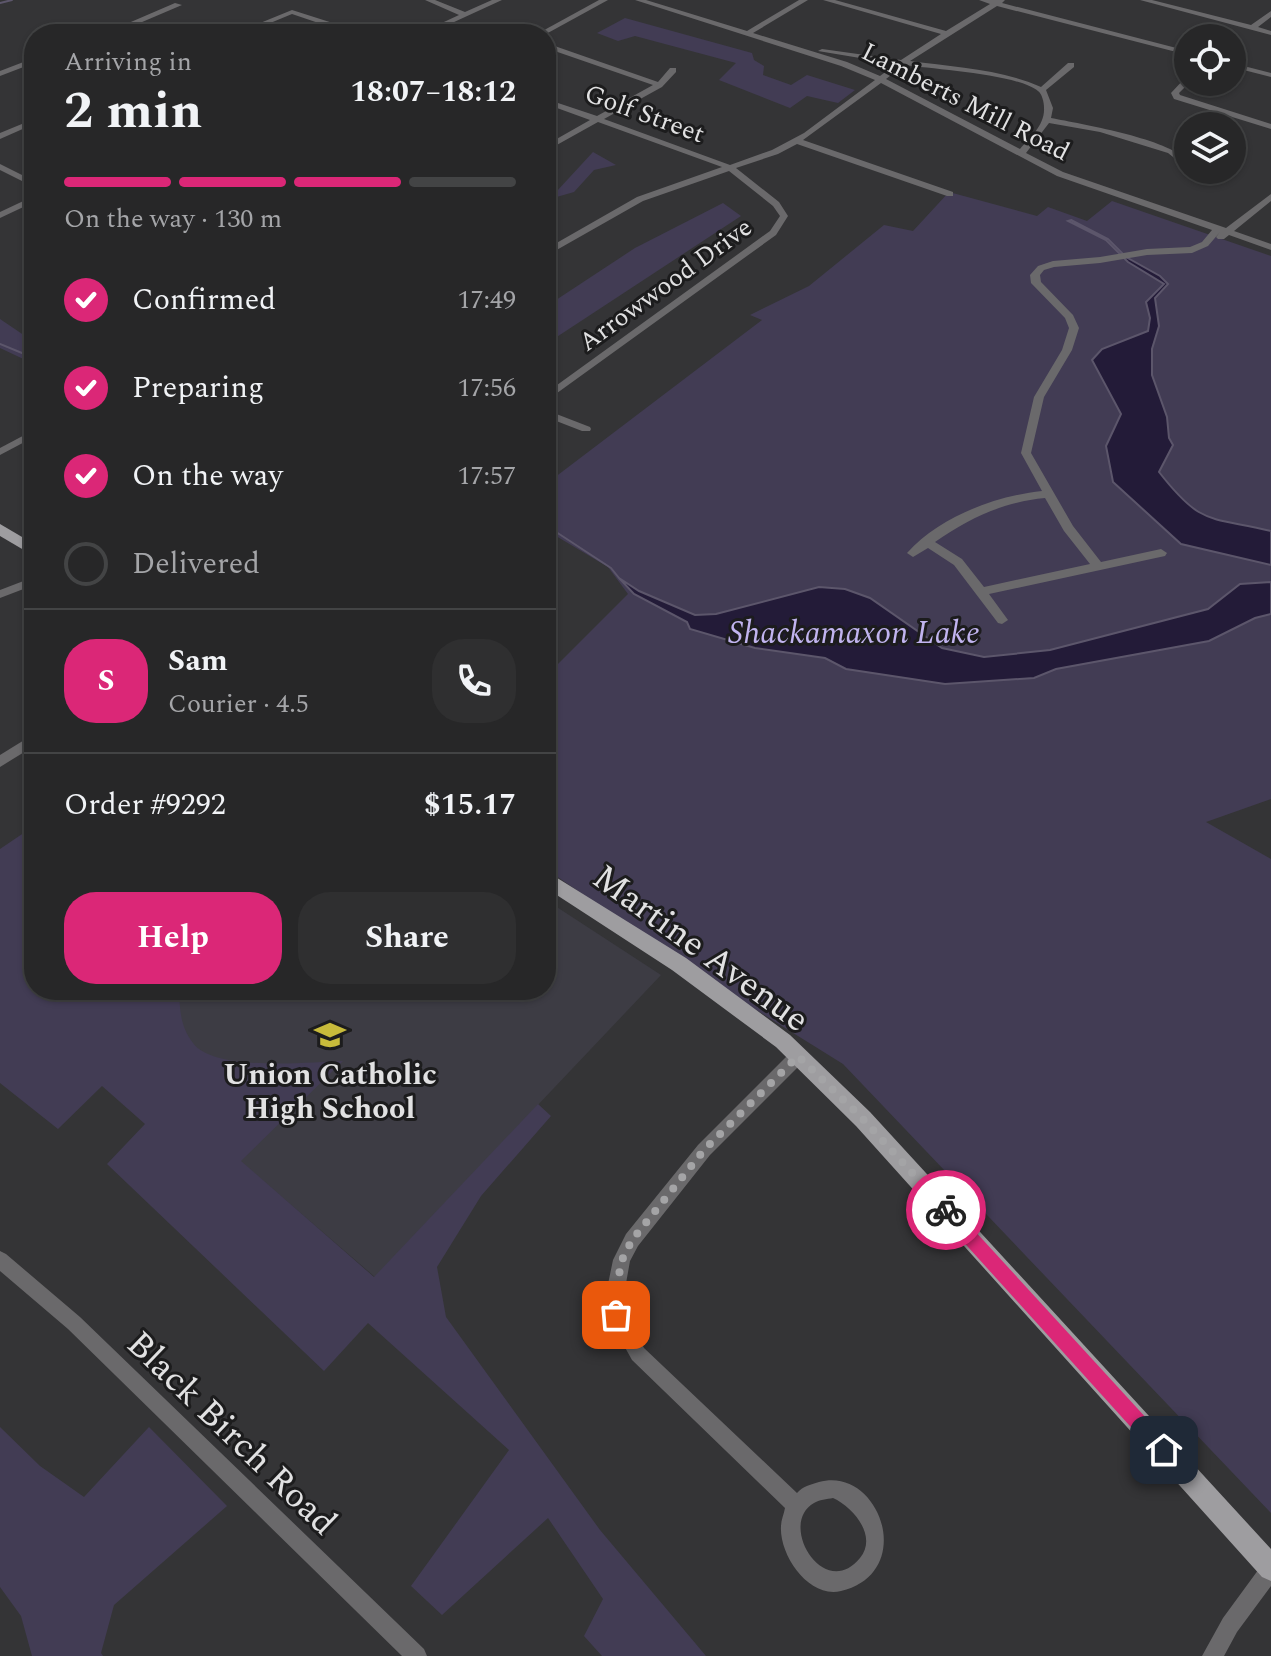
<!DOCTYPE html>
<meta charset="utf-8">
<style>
:root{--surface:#272728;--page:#2f2f30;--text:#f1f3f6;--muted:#a4a5a8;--line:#434445;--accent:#db2777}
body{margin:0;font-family:Spectral,serif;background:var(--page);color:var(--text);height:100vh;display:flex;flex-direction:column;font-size:30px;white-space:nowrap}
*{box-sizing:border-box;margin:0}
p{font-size:26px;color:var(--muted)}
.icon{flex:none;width:44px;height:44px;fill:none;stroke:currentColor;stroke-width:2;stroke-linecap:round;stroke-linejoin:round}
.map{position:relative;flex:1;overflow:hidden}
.sheet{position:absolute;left:24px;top:24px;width:532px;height:976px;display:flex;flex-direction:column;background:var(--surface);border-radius:32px;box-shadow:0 2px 6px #0004,0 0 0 2px var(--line)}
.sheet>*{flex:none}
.buttons{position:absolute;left:1174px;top:24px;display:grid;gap:16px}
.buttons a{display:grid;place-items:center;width:72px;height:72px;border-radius:50%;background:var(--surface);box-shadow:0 2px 6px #0004,0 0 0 2px var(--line);font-size:40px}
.pin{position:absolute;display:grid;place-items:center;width:68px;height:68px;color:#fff;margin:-34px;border-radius:16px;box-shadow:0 4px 12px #0006}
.courier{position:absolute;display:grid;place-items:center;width:80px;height:80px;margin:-40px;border:6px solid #db2777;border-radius:50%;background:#fff;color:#222;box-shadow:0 2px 10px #0007}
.summary em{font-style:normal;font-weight:700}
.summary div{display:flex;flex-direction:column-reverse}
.summary{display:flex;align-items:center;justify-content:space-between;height:136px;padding:0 40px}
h1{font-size:52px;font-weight:700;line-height:60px}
.bar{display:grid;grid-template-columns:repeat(4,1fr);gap:12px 8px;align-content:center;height:96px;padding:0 40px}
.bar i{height:10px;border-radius:6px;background:var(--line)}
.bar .active{background:var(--accent)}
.bar p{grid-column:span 4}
.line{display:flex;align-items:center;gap:20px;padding:0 40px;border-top:2px solid var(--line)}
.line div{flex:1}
.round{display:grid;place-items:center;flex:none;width:84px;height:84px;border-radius:32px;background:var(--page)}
ol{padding:0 40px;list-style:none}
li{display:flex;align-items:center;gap:24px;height:88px}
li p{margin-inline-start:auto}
li .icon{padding:8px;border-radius:50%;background:var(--accent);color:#fff;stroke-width:4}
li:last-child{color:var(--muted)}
li i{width:44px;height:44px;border:4px solid var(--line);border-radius:50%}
.cta{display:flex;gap:16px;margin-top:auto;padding:16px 40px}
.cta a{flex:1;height:92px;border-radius:32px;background:var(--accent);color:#fff;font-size:32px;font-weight:700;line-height:92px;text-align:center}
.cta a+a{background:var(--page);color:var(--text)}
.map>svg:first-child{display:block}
.built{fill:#3d3c44}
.green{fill:#423c54}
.water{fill:#231b38;stroke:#5c566b;stroke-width:2}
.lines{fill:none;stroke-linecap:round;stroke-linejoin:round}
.stream{stroke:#5c566b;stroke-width:2}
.minor{fill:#6a696b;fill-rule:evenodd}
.major{fill:#9e9da0;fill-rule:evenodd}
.route{fill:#db2777}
.done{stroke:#a4a4a6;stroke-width:8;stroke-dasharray:0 14.4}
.labels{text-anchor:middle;stroke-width:6;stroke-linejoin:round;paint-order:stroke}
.far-street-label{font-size:26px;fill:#e1e1e2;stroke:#1c1c1d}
.poi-label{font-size:30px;font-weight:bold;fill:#e1e1e2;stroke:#1c1c1d}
.water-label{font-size:32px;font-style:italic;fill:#c1b4ef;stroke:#1c1c1d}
.near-street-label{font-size:36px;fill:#e1e1e2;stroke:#1c1c1d}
</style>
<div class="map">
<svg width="1271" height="1656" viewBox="0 0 1271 1656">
<rect width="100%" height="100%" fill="#343436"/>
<path class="built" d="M0,855L34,990H546V900L661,975L375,1277L240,1161L0,996Z"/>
<g class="green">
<path d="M625,18L752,53L754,60L764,66L763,75L791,85L807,75L855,90L838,103L807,96L790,108L719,80L736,63L635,36L618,41L597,33Z"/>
<path d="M593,152L616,165L594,170L574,192L546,200V194L557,191Z"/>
<path d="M949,192L1037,216L1048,207L1087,221L1112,201L1271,256V799L1206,822L1271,859V1513L843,1064L700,975L546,869V676L628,594L608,567L546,530V484L762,320L750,315L809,286L884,225L913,231Z"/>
<path d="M723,203L741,216L546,344V310L556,300L635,248Z"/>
<path d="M0,319L34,342V364L0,348Z"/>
<path d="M34,826V990H179C180,1010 180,1026 193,1043C214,1072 308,1062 343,1061L241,1161L374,1277L538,1104L551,1116L481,1196L437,1267L446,1317L600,1530L706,1656H602L584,1636L603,1599L548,1518L442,1615L411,1586L509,1450L368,1323L324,1371L107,1164L145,1124L102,1086L58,1129L0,1083V849Z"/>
<path d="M0,1427L40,1466L84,1497L149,1427L227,1506L114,1605L101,1653L103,1656H32L21,1616L0,1587Z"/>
</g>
<g class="water">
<path d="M1071,220L1108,239L1126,257L1160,276L1168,284L1155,298L1159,326L1152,349V375L1167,417L1169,438L1173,445L1159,472C1202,527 1209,516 1271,531V565L1181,544L1113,482L1106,446L1121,414L1092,360L1102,349L1148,331L1150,318L1146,302L1164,284L1128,262L1106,240L1068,221Z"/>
<path d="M619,578L639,591L695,615L716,614L819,587L845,589L870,598L942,648L984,657L1050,650L1208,609L1240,584L1271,582V614L1255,618L1209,641L1056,669L1034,678L945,684L846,669L825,658L755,648L690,629L687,622L634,594Z"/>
</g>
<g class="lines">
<g class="stream">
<path d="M0,3L12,0"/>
<path d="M0,344L34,358"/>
<path d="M546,517L550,528L611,568L619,578"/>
</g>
<g class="minor">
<path d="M425,0H435L465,12L492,0H502L428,34H418L459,15Z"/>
<path d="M599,0H608L546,34H537Z"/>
<path d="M635,0H646L747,31L799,0H808L753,33L847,62L880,76L896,64L818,51L822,49L901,60L941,34L823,0H835L946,31L990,4L979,0H1005L1002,3L1188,51V55L997,6L910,61C953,67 1001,69 1041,87L1068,63H1074V67L1046,90L1053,108L1051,118C1082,124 1163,138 1184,158L1177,160L1168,153L1100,132L1049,123L1026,153L1063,172L1226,228L1271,194V201L1234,231L1271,244V250L1229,235L1224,239H1218L1216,237L1220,232L1208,246L1192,253L1147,255L1100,263L1054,267L1044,270L1040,275L1041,282L1073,315L1079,328L1072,350L1044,397L1031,453L1073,526L1101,562L1161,549L1167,553L1165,556L989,594L1008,620L1002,624L998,623L954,565L928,548L913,557L907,553C939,517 995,496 1042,491L1021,453L1034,397L1062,350L1069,328L1065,318L1031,283L1030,275L1038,266L1053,261L1100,257L1147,249L1190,247L1202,242L1212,230L1057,176L881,83L803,140L953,192V196H947L797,144L778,154L736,168L779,202L788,216L776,235L546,401V393L770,231L780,216L773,206L729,171L643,201L546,256V249L637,197L722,167L598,122L546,151V145L590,120L546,104V99L597,116L653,85L546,48V43L658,82L670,68H676V72L662,87L604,119L730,165L772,150L804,133L875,80L841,66ZM904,65C933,69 1017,74 1038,91C1042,94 1044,102 1044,108C1045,125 1030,138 1020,149L886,79ZM1045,498L1064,531L1090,564L984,587L962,559L935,542C969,518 1004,502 1045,498Z"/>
<path d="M1140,0H1152L1251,25L1271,11V17L1258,27L1271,31V35Z"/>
<path d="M175,3L182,5L114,34H103Z"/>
<path d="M292,10L361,32L362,34H351L292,14L244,34H233Z"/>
<path d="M34,58V63L0,76V71Z"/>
<path d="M1232,63L1271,73V77L1232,67Z"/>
<path d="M1185,78H1188V82H1190L1179,93L1180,95L1271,124V129L1174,99L1171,93Z"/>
<path d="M34,119V124L0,139V133Z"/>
<path d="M0,164L34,181V187L0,170Z"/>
<path d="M34,196V202L0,218V212Z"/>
<path d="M546,410L590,427L591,429L590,431H582L546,417Z"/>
<path d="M34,430V437L0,455V448Z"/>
<path d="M34,577V585L0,598V590Z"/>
<path d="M34,734V746L0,767V755Z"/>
<path d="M798,1049L804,1051L806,1056L804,1061L710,1155L638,1246L630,1261L625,1289V1313L644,1348L797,1493C803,1486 810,1485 819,1482C879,1465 918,1572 841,1591C809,1599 779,1555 781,1526C781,1520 784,1514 785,1508L632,1360L607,1315V1289L613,1260L626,1234L698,1145L792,1051ZM833,1498C853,1507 878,1536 860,1558C824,1602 777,1524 814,1503C819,1500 827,1499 833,1498Z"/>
<path d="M0,1251L6,1254L80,1317L424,1649L427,1656H402L68,1329L0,1271Z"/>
<path d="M1271,1559V1586L1237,1632L1224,1656H1202L1223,1618L1264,1562Z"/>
</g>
<g class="major">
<path d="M0,524L34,544V556L0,536Z"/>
<path d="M546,871L686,958L790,1035L870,1112L1271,1549V1581L1262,1577L856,1126L776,1047L672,970L546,888Z"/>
</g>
</g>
<path class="route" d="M946,1203L951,1205L1170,1444L1172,1450L1170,1456L1164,1459L1157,1456L940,1216L938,1210Z"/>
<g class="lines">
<path class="done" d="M616,1315V1289L622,1260L632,1240L704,1150L798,1056L863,1119L946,1210"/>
</g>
<defs>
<symbol id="school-bare" viewBox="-9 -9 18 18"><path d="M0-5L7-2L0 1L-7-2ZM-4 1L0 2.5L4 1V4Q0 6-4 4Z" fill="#c8bb3b" stroke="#1c1c1d" stroke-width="2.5" paint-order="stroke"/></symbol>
</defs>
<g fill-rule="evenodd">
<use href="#school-bare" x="308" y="1013" width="44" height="44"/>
</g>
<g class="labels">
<g class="far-street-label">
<text transform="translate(966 101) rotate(27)" y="9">Lamberts Mill Road</text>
<text transform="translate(645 113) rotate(20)" y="9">Golf Street</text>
<text transform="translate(665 284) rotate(-36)" y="9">Arrowwood Drive</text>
</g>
<g class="poi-label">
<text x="330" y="1084">Union Catholic<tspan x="330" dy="34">High School</tspan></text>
</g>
<g class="water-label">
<text x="854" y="643">Shackamaxon Lake</text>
</g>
<g class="near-street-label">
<text transform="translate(702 947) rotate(36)" y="13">Martine Avenue</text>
<text transform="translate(233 1432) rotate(44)" y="13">Black Birch Road</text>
</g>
</g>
</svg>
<div class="buttons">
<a><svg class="icon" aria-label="locate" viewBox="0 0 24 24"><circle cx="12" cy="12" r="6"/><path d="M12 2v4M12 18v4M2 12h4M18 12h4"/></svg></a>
<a><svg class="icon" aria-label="layers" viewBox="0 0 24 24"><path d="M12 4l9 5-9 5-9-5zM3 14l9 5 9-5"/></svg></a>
</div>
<div class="pin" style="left:616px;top:1315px;background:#ea580c"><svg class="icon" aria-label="bag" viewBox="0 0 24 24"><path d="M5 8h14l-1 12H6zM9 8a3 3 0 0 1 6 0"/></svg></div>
<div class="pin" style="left:1164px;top:1450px;background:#1f2937"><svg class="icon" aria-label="home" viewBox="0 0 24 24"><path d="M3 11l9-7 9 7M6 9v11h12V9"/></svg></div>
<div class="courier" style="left:946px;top:1210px"><svg class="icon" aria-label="bike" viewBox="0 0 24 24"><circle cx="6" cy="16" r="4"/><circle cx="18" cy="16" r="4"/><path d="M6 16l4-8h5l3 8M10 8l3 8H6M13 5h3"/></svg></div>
<section class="sheet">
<div class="summary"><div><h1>2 min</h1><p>Arriving in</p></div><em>18:07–18:12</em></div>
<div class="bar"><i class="active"></i><i class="active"></i><i class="active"></i><i></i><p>On the way · 130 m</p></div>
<ol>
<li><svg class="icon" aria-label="check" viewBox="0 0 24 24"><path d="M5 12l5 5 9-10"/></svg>Confirmed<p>17:49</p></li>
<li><svg class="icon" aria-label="check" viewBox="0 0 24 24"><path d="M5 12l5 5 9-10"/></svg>Preparing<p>17:56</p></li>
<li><svg class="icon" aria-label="check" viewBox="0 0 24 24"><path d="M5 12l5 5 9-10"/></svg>On the way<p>17:57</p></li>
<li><i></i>Delivered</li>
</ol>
<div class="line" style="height:144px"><b class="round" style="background:var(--accent);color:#fff">S</b><div><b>Sam</b><p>Courier · 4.5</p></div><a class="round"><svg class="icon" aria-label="phone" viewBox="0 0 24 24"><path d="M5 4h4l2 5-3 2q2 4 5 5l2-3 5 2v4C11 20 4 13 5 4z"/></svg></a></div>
<div class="line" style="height:104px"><div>Order #9292</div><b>$15.17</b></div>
<div class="cta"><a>Help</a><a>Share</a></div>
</section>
</div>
